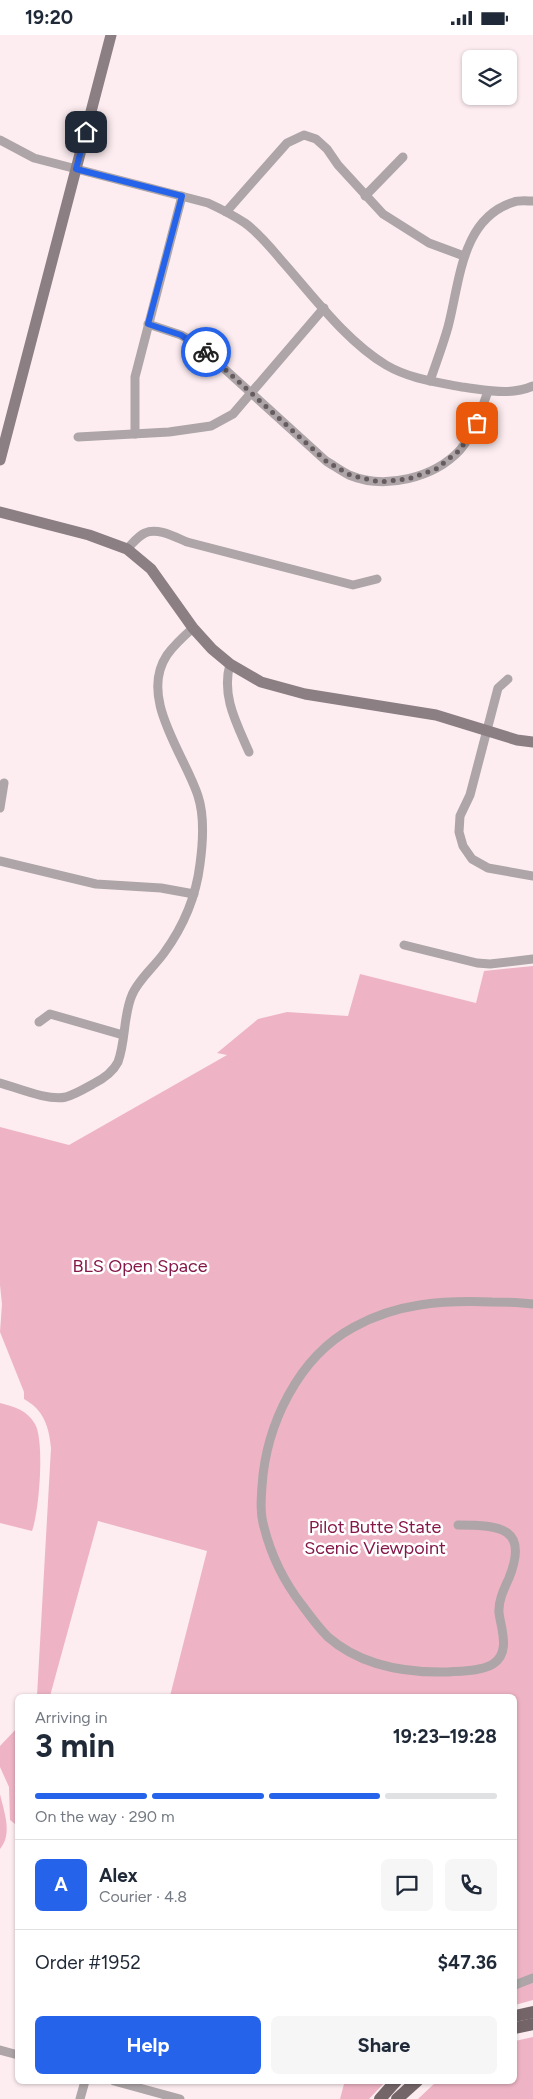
<!DOCTYPE html>
<meta charset="utf-8">
<style>
:root{--surface:#fff;--page:#f6f6f7;--text:#1f2937;--muted:#747a83;--line:#e0e1e3;--accent:#2563eb}
body{margin:0;font-family:Figtree,sans-serif;background:var(--page);color:var(--text);height:100vh;display:flex;flex-direction:column;font-size:19px;white-space:nowrap}
*{box-sizing:border-box;margin:0}
p{font-size:16px;color:var(--muted)}
.icon{flex:none;width:28px;height:28px;fill:none;stroke:currentColor;stroke-width:2;stroke-linecap:round;stroke-linejoin:round}
.map{position:relative;flex:1;overflow:hidden}
.panel{position:absolute;left:15px;top:1659px;width:502px;height:390px;display:flex;flex-direction:column;background:var(--surface);border-radius:8px;box-shadow:0 1px 4px #0004}
.panel>*{flex:none}
.controls{position:absolute;left:462px;top:15px;display:grid;gap:10px}
.controls a{display:grid;place-items:center;width:55px;height:55px;border-radius:8px;background:var(--surface);box-shadow:0 1px 4px #0004;font-size:25px}
.pin{position:absolute;display:grid;place-items:center;width:42px;height:42px;color:#fff;margin:-21px;border-radius:10px;box-shadow:0 2px 8px #0006}
.courier{position:absolute;display:grid;place-items:center;width:50px;height:50px;margin:-25px;border:4px solid #2563eb;border-radius:50%;background:#fff;color:#222;box-shadow:0 1px 6px #0007}
.overview em{font-style:normal;font-weight:700}
.overview div{display:flex;flex-direction:column-reverse}
.overview{display:flex;align-items:center;justify-content:space-between;height:85px;padding:0 20px}
h1{font-size:32px;font-weight:700;line-height:38px}
.bar{display:grid;grid-template-columns:repeat(4,1fr);gap:8px 5px;align-content:center;height:60px;padding:0 20px}
.bar i{height:6px;border-radius:4px;background:var(--line)}
.bar .current{background:var(--accent)}
.bar p{grid-column:span 4}
.line{display:flex;align-items:center;gap:12px;padding:0 20px;border-top:1px solid var(--line)}
.line div{flex:1}
.round{display:grid;place-items:center;flex:none;width:52px;height:52px;border-radius:8px;background:var(--page)}
.button{display:flex;gap:10px;margin-top:auto;padding:10px 20px}
.button a{flex:1;height:58px;border-radius:8px;background:var(--accent);color:#fff;font-size:20px;font-weight:700;line-height:58px;text-align:center}
.button a+a{background:var(--page);color:var(--text)}
.status{display:flex;justify-content:space-between;align-items:center;height:35px;padding:0 25px;background:var(--surface);direction:ltr}
.status svg{height:14px;fill:currentColor}
.map>svg:first-child{display:block}
.green{fill:#eeb4c5}
.lines{fill:none;stroke-linecap:round;stroke-linejoin:round}
.street{stroke:#ada5a7;stroke-width:9}
.secondary{stroke:#8b7f83;stroke-width:11}
.primary{stroke:#746569;stroke-width:12}
.done{stroke:#665c5f;stroke-width:5;stroke-dasharray:0 9}
.route{stroke:#2563eb;stroke-width:6}
.labels{text-anchor:middle;stroke-width:5;stroke-linejoin:round;paint-order:stroke}
.park-label{font-size:18px;fill:#851849;stroke:#fff}
</style>
<div class="status"><b>19:20</b><svg viewBox="0 0 49 12"><path d="M0 12V9h3v3zM5 12V6h3v6zM10 12V3h3v9zM15 12V0h3v12zM26 1h20v11H26zM47 4h2v5h-2z"/></svg></div>
<div class="map">
<svg width="533" height="2064" viewBox="0 0 533 2064">
<rect width="100%" height="100%" fill="#fdedf1"/>
<g class="green">
<path d="M533,931V1965L515,1970V1661H170L207,1516L98,1486L50,1661H37L51,1413C49,1392 44,1375 24,1364V1357L0,1297L2,1269L0,1250V1092L69,1110L227,1020L217,1018L258,984L287,977L348,981L360,939L476,968L484,936Z"/>
<path d="M0,1368C15,1372 27,1375 35,1389C45,1406 39,1478 32,1496L0,1488Z"/>
<path d="M17,1693L18,1780L15,1789L10,1785L9,1752L0,1732V1711Z"/>
<path d="M0,1759C4,1777 13,1799 0,1814Z"/>
<path d="M533,2002V2064H418L437,2046H515V2006Z"/>
<path d="M334,2046H386L369,2064H340L344,2049Z"/>
</g>
<g class="lines">
<g class="street">
<path d="M0,105L34,123L208,168C221,174 233,180 245,188C259,198 271,213 282,226C313,261 346,306 386,330C410,344 436,347 462,352C487,355 510,361 533,351"/>
<path d="M365,161L403,122"/>
<path d="M226,177L287,108L304,100L316,104L327,114L338,130L383,179L429,208L464,221"/>
<path d="M148,289L181,300L197,309L326,426C333,430 341,436 349,440C385,455 434,443 460,415C474,398 481,376 488,356"/>
<path d="M430,346C436,328 443,310 448,292C460,247 461,183 514,167C519,165 527,166 533,166"/>
<path d="M135,399V342L182,161"/>
<path d="M78,402L169,397L211,391L233,379L324,273"/>
<path d="M127,514C132,509 138,501 145,498C157,492 175,502 187,507L353,550L377,544"/>
<path d="M230,629C221,661 237,689 249,717"/>
<path d="M508,644L498,653L470,760L460,781L459,797L463,811L472,824L488,833L533,841"/>
<path d="M0,773L4,748"/>
<path d="M0,826L96,849L161,853L194,859"/>
<path d="M404,910L477,928L490,929L533,924"/>
<path d="M39,987L50,979L123,1000"/>
<path d="M0,1048C18,1053 48,1066 66,1062C76,1059 84,1054 93,1049C103,1044 113,1037 118,1027C126,1005 123,981 132,960C138,945 154,932 164,918C183,892 196,862 200,829C203,807 205,782 198,761C185,720 138,663 167,620C174,610 184,601 193,593"/>
<path d="M458,1490C501,1490 529,1493 509,1543C504,1554 498,1566 499,1578C501,1594 511,1617 493,1629C482,1636 462,1636 448,1637C407,1638 361,1631 328,1602C318,1592 310,1581 302,1570C285,1548 271,1520 264,1492C260,1479 261,1465 262,1451C266,1390 298,1322 354,1292C397,1268 444,1265 492,1267C506,1267 520,1267 533,1269"/>
<path d="M515,1950L533,1943"/>
<path d="M0,2015L18,2020"/>
<path d="M114,2046L180,2064"/>
<path d="M80,2064L85,2046"/>
</g>
<g class="secondary">
<path d="M0,425L111,0"/>
<path d="M0,477L89,500L127,514L151,534L193,593L212,614L230,629L261,647L305,659L436,680L517,705L533,707"/>
</g>
<g class="primary">
<path d="M515,1981L533,1977"/>
<path d="M515,1993L533,1989"/>
<path d="M380,2064L396,2046"/>
<path d="M397,2064L417,2046"/>
</g>
</g>
<g class="lines">
<path class="done" d="M206,317L326,426L350,440L379,447L408,444L436,434L460,415L477,388"/>
<path class="route" d="M86,97L76,134L182,161L148,289L181,300L206,317"/>
</g>
<g class="labels">
<g class="park-label">
<text x="140" y="1237">BLS Open Space</text>
<text x="375" y="1498">Pilot Butte State<tspan x="375" dy="21">Scenic Viewpoint</tspan></text>
</g>
</g>
</svg>
<div class="controls">
<a><svg class="icon" aria-label="layers" viewBox="0 0 24 24"><path d="M12 4l9 5-9 5-9-5zM3 14l9 5 9-5"/></svg></a>
</div>
<div class="pin" style="left:477px;top:388px;background:#ea580c"><svg class="icon" aria-label="bag" viewBox="0 0 24 24"><path d="M5 8h14l-1 12H6zM9 8a3 3 0 0 1 6 0"/></svg></div>
<div class="pin" style="left:86px;top:97px;background:#1f2937"><svg class="icon" aria-label="home" viewBox="0 0 24 24"><path d="M3 11l9-7 9 7M6 9v11h12V9"/></svg></div>
<div class="courier" style="left:206px;top:317px"><svg class="icon" aria-label="bike" viewBox="0 0 24 24"><circle cx="6" cy="16" r="4"/><circle cx="18" cy="16" r="4"/><path d="M6 16l4-8h5l3 8M10 8l3 8H6M13 5h3"/></svg></div>
<section class="panel">
<div class="overview"><div><h1>3 min</h1><p>Arriving in</p></div><em>19:23–19:28</em></div>
<div class="bar"><i class="current"></i><i class="current"></i><i class="current"></i><i></i><p>On the way · 290 m</p></div>
<div class="line" style="height:90px"><b class="round" style="background:var(--accent);color:#fff">A</b><div><b>Alex</b><p>Courier · 4.8</p></div><a class="round"><svg class="icon" aria-label="chat" viewBox="0 0 24 24"><path d="M4 5h16v11H9l-5 4z"/></svg></a><a class="round"><svg class="icon" aria-label="phone" viewBox="0 0 24 24"><path d="M5 4h4l2 5-3 2q2 4 5 5l2-3 5 2v4C11 20 4 13 5 4z"/></svg></a></div>
<div class="line" style="height:65px"><div>Order #1952</div><b>$47.36</b></div>
<div class="button"><a>Help</a><a>Share</a></div>
</section>
</div>
